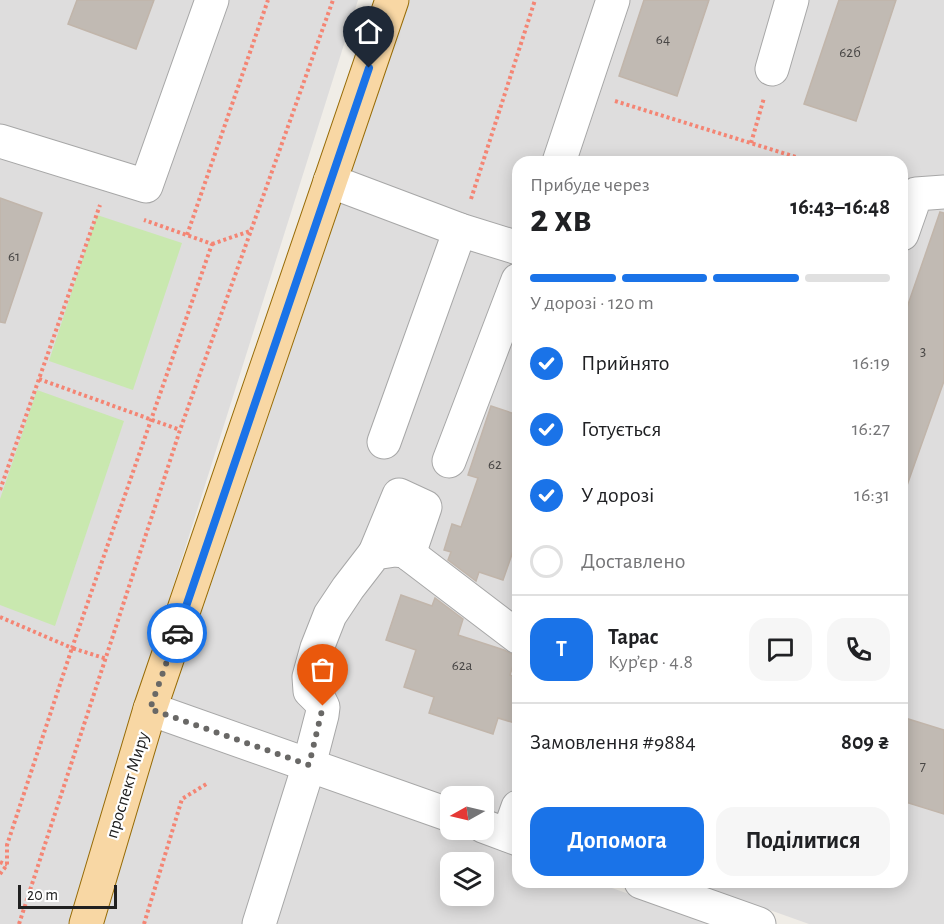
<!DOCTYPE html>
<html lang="uk">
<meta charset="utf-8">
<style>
:root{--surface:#fff;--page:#f6f6f6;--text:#202124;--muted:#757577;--line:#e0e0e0;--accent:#1a73e8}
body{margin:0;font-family:"Alegreya Sans",sans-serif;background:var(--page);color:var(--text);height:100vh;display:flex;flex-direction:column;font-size:22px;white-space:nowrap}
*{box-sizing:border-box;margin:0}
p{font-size:20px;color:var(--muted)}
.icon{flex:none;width:33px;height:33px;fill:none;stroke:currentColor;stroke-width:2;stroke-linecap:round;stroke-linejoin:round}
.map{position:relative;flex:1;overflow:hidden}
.drawer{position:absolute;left:512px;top:156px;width:396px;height:732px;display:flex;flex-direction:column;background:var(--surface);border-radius:18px;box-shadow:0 3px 15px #0003}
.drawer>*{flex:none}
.needle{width:39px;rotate:262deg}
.fabs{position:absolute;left:440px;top:786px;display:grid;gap:12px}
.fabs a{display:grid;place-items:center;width:54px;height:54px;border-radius:12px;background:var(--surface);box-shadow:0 3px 15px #0003;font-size:30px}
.scale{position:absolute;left:18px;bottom:15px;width:99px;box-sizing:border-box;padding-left:6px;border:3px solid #202020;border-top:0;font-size:16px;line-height:21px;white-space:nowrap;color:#202020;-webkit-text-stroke:4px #fff;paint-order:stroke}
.pin{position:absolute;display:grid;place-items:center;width:51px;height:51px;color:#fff;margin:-62px -26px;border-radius:50% 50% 50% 0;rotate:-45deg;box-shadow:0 0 6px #0007}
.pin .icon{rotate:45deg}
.courier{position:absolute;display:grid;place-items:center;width:60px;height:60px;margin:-30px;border:4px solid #1a73e8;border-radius:50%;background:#fff;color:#222;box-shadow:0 2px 8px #0007}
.overview em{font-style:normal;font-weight:700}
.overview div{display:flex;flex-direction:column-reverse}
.overview{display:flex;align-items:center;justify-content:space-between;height:102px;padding:0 18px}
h1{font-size:39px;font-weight:700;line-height:45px}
.bar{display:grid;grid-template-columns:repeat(4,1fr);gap:9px 6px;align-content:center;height:72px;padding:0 18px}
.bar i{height:8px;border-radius:4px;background:var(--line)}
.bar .active{background:var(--accent)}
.bar p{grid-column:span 4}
.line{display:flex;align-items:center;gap:15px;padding:0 18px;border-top:2px solid var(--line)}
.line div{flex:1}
.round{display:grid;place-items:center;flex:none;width:63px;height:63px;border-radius:18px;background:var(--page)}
ol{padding:0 18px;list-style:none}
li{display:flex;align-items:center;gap:18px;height:66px}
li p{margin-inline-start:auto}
li .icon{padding:6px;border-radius:50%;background:var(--accent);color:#fff;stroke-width:4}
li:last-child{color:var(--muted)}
li i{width:33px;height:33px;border:3px solid var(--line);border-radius:50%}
.primary-button{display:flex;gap:12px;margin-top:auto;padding:12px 18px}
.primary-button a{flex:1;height:69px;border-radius:18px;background:var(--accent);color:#fff;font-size:24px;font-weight:700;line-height:69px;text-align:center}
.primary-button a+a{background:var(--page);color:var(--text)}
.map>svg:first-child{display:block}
.residential{fill:#dedddd;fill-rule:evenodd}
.grass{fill:#c9e8af}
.building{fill:#c1bab3;stroke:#c1b5aa;stroke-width:1.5}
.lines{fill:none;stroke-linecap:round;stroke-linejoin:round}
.minor-casing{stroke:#a7a7a7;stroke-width:35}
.major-casing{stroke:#966b06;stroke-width:35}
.path{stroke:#f48574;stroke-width:4;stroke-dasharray:3 3;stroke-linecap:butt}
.minor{stroke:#fff;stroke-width:33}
.major{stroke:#f8d7a4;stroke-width:33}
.done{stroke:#696866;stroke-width:6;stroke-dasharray:0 10.8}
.route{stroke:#1a73e8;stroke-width:8}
.labels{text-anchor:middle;stroke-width:4.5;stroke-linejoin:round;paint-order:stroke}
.number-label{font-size:15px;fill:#484645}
.street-label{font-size:18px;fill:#202020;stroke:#fff}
</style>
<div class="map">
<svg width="944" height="924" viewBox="0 0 944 924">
<rect width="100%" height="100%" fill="#f0ede7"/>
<g class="residential">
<path d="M0,0H358L136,704L71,924H0Z"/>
<path d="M410,0H944V924H809L691,882H902V162H518L517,821L483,809V796L450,797L172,699Z"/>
<path d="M160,729L517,855L518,882H595L714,924H102ZM450,862H483V896H450Z"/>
</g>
<g class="grass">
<path d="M97,215L182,243L133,390L49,361Z"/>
<path d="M37,390L124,421L55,626L0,605V499Z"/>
</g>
<g class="building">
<path d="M77,0H154L136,49L68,24Z"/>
<path d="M644,0H709L677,96L619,76Z"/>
<path d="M839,0H896L856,121L804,104Z"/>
<path d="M0,198L42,213L5,323L0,322Z"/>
<path d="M940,212L944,213V381L905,491L902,490V322Z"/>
<path d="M491,406L518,415V537L503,580L479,572L476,581L448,560L451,552L444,550L452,524L461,527L478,478L468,475Z"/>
<path d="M401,595L432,606L435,598L463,619L458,635L504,650L516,656L510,675L518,678V724L498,718L493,734L429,713L434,697L404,687L416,650L386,640Z"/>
<path d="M902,717L944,730V814L902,801Z"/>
</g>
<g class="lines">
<defs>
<g id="minor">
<path d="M772,69L792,0"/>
<path d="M0,141L146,186L212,0"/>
<path d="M559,162L613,0"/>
<path d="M330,181L460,230L518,248"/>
<path d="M902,234L916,194L944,192"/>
<path d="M384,442L460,230"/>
<path d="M449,461L518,280"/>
<path d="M375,553L399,495L425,507L409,554"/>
<path d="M150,709L450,815"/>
<path d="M483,826L518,839"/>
<path d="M508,835L518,807"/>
<path d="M641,882L759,924"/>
<path d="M259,924L309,765L322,715L323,707L320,701L310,691L309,677L317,648L330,615L348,588L375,553L395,550L405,551L518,637"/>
</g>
<path id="major" d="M86,924L150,709L392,0"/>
</defs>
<use href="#minor" class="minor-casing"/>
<use href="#major" class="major-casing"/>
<g class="path">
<path d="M615,101L812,162"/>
<path d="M751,143L764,98"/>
<path d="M471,199L535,0"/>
<path d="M187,235L268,0"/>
<path d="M212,244L250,231"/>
<path d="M39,379L180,430"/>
<path d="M0,490L100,205"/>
<path d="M0,617L72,648L212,244L144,220"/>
<path d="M0,862L7,865"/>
<path d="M0,874L7,865V845L72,648L107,659"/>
<path d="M19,924L180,430L333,0"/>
<path d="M144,924L182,799L208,783"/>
</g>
<use href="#minor" class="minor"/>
<use href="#major" class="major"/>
</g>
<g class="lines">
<path class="done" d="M177,633L150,709L309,765L323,706"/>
<path class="route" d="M177,633L369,68"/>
</g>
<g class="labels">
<g class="number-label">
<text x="663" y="44">64</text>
<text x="850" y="57">62б</text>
<text x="14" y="261">61</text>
<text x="923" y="356">3</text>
<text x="495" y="469">62</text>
<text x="462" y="670">62а</text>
<text x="923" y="771">7</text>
</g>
<g class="street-label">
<text transform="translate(127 785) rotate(-73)" y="6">проспект Миру</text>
</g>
</g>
</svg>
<div class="fabs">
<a><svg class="needle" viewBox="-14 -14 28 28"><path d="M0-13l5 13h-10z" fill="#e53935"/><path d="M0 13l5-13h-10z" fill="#757577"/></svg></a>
<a><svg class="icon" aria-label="layers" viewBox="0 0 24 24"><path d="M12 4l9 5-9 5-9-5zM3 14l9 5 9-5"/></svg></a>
</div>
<div class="scale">20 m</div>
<div class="pin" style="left:323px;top:706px;background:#ea580c"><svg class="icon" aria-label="bag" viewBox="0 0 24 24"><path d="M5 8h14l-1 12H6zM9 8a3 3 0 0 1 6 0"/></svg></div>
<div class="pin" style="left:369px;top:68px;background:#1f2937"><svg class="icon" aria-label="home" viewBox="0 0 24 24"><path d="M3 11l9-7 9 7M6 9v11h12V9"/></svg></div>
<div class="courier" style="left:177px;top:633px"><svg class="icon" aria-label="car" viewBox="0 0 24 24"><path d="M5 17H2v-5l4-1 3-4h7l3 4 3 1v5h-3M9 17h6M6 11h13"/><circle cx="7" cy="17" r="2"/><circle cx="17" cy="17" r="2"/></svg></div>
<section class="drawer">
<div class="overview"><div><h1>2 хв</h1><p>Прибуде через</p></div><em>16:43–16:48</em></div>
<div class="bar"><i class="active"></i><i class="active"></i><i class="active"></i><i></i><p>У дорозі · 120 m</p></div>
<ol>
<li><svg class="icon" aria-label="check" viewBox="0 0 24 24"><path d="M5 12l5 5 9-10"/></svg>Прийнято<p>16:19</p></li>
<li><svg class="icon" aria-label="check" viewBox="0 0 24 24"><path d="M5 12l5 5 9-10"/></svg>Готується<p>16:27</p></li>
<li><svg class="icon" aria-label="check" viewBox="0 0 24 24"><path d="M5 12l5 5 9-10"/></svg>У дорозі<p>16:31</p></li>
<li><i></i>Доставлено</li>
</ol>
<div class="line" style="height:108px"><b class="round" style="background:var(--accent);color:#fff">Т</b><div><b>Тарас</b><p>Кур’єр · 4.8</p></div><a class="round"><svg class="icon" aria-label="chat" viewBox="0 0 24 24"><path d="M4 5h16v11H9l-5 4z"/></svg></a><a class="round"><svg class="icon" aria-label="phone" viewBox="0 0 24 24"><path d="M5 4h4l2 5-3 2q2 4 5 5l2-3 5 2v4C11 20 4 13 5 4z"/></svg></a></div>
<div class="line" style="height:78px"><div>Замовлення #9884</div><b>809 ₴</b></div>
<div class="primary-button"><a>Допомога</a><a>Поділитися</a></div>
</section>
</div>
